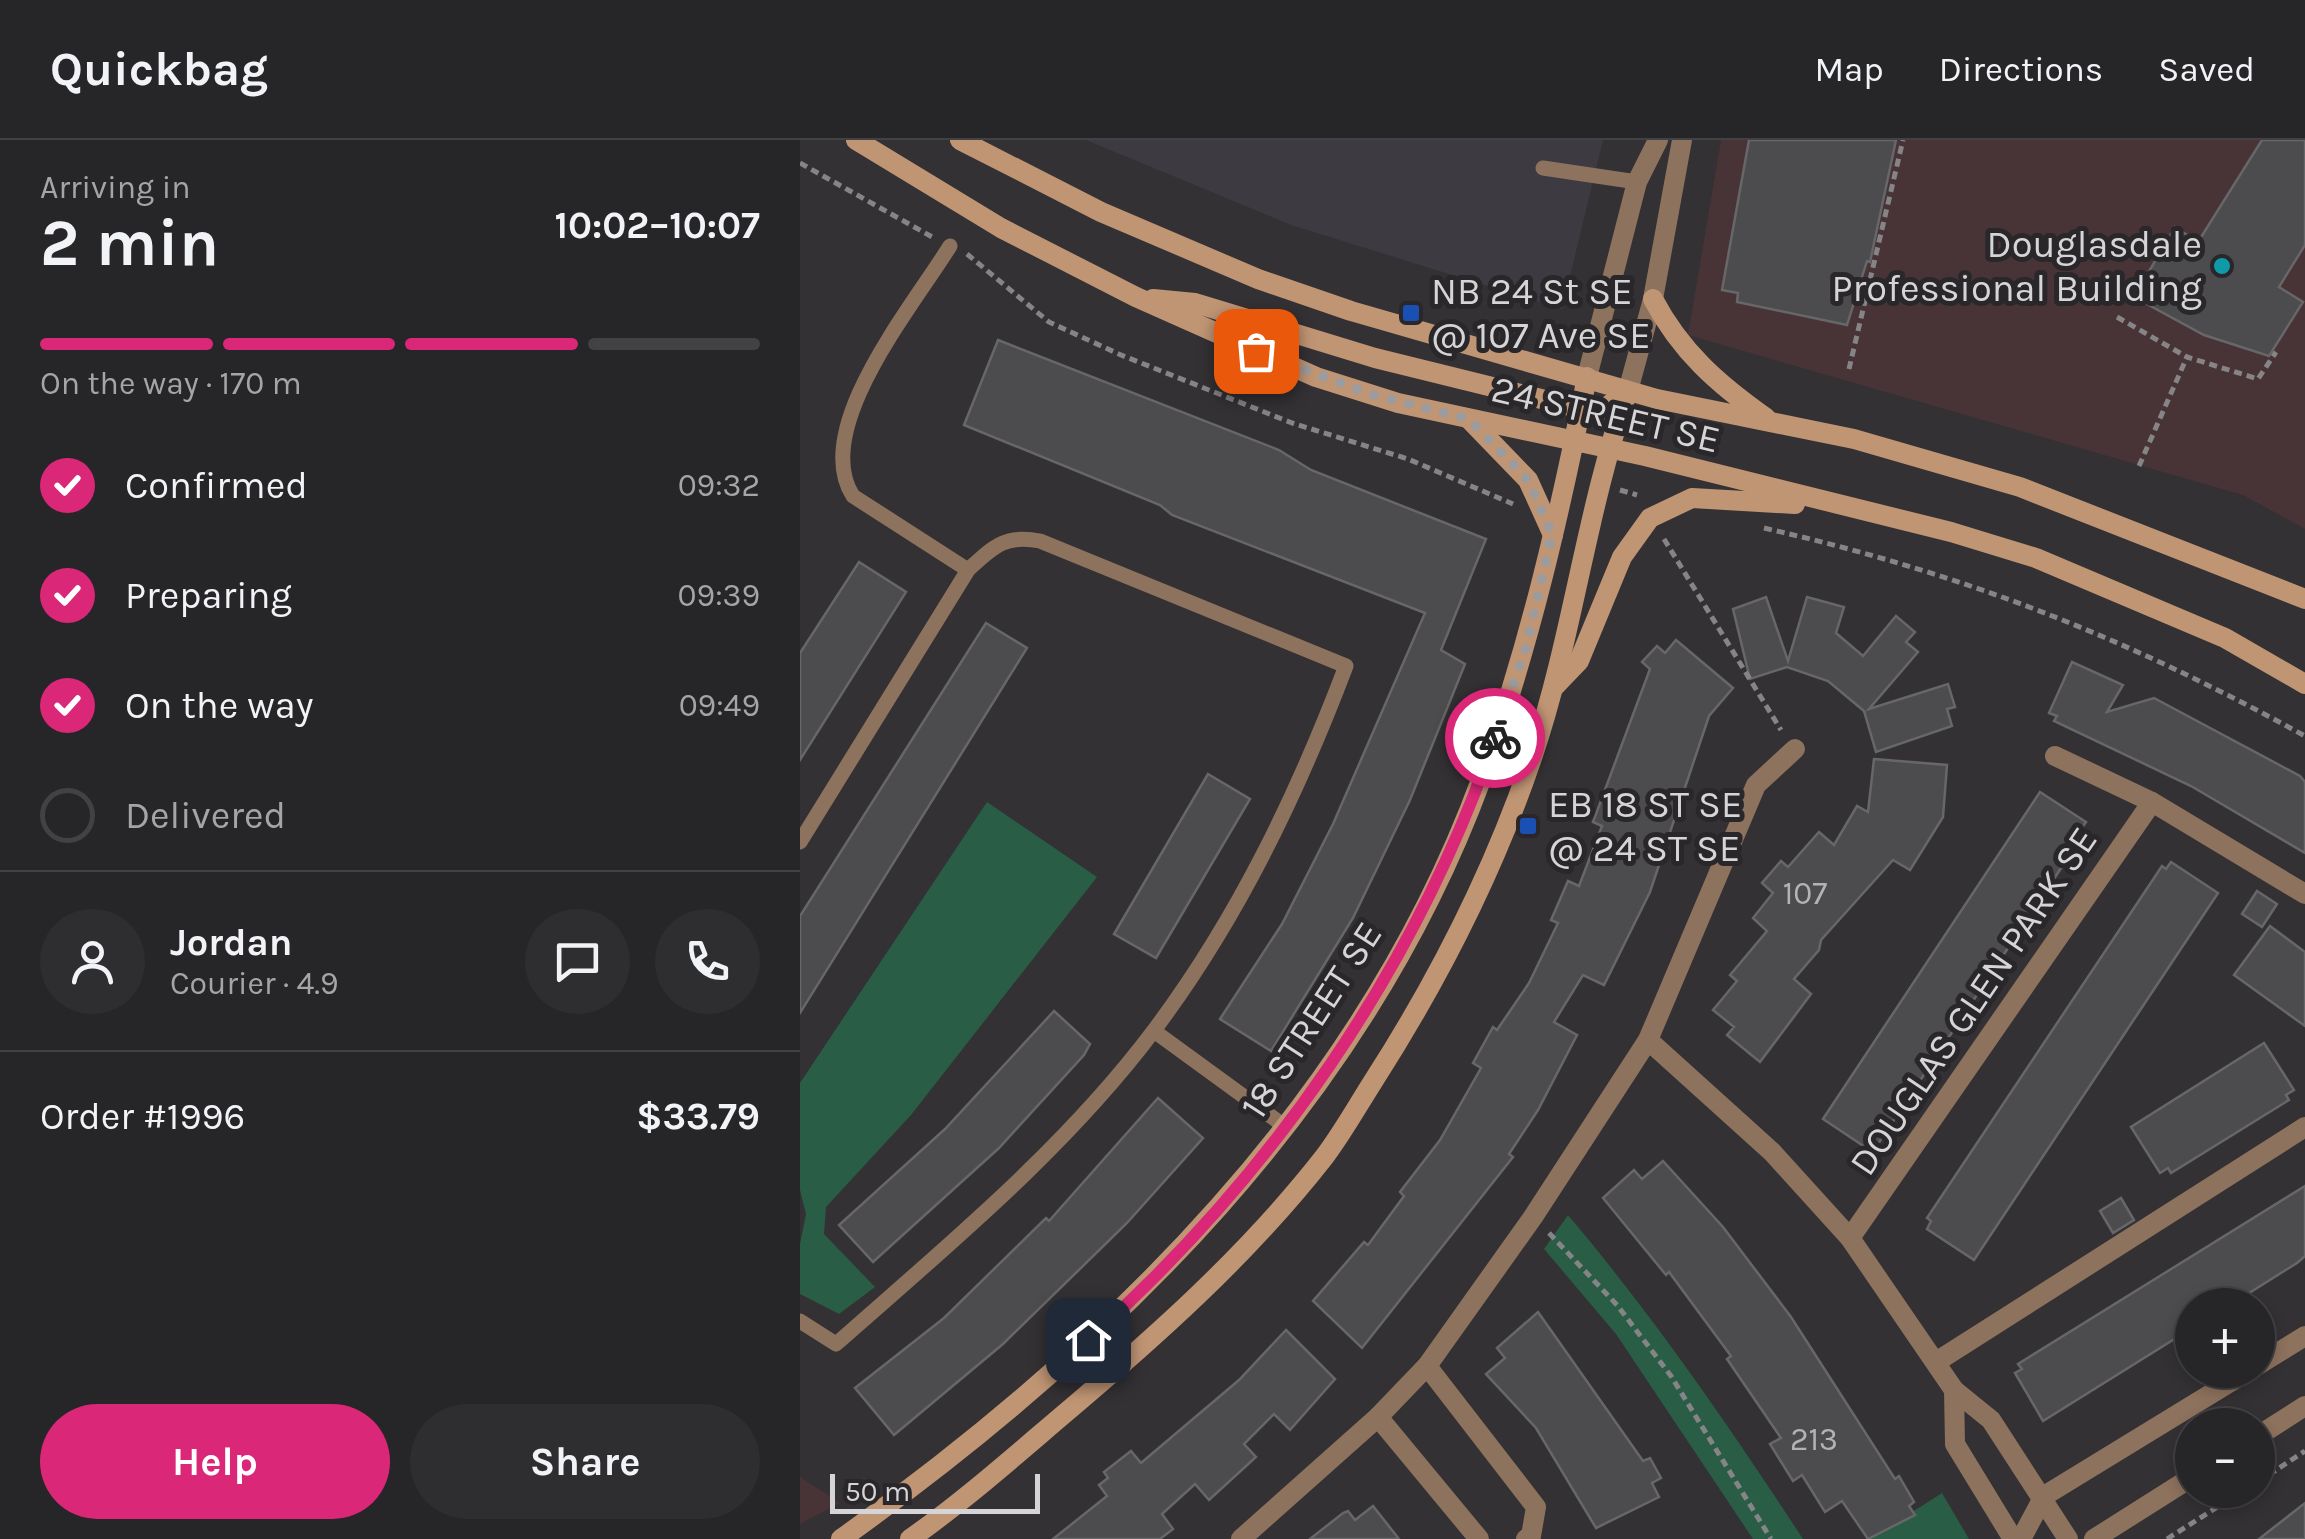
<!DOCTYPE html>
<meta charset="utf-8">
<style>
:root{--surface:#262527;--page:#2e2d2f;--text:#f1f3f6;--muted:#a4a5a7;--line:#424244;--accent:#db2777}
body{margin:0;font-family:Karla,sans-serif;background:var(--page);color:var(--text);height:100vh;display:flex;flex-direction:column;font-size:38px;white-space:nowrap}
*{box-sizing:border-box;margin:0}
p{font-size:32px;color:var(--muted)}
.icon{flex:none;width:55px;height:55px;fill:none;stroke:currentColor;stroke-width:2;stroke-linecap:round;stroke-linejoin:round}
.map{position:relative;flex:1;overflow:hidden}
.details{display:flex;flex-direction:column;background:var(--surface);width:800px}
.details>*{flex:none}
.controls{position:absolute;left:1375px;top:1148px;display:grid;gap:20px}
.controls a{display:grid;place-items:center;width:100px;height:100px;border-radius:50%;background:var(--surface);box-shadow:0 5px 15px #0003,0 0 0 2px var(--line);font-size:50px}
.scale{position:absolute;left:30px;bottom:25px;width:210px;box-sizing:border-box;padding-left:10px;border:5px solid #d5d4d6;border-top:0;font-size:28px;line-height:35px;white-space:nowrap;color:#d5d4d6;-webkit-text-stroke:8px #29272a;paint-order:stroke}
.pin{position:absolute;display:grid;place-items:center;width:85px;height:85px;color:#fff;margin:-42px;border-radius:20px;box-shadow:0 5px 15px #0006}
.courier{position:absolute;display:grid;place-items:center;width:100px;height:100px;margin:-50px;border:8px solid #db2777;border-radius:50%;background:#fff;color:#222;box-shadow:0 2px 12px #0007}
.head em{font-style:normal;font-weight:700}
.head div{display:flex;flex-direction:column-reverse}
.head{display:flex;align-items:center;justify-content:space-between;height:170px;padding:0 40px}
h1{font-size:65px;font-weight:700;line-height:75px}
.bar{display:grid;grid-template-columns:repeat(4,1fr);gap:15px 10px;align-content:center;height:120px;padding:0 40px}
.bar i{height:12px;border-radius:8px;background:var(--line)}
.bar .on{background:var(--accent)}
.bar p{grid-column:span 4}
.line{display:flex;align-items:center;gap:25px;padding:0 40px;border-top:2px solid var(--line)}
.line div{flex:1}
.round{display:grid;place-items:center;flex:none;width:105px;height:105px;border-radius:52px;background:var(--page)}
ol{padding:0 40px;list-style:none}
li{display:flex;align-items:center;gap:30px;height:110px}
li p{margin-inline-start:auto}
li .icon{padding:10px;border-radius:50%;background:var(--accent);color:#fff;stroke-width:4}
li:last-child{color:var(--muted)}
li i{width:55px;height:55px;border:5px solid var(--line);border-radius:50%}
.cta{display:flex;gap:20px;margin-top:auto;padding:20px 40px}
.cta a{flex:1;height:115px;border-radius:60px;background:var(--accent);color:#fff;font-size:40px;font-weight:700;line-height:115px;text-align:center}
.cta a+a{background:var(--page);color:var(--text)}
header{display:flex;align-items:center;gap:60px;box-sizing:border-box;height:140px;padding:0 50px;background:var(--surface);border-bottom:2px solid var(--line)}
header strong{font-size:48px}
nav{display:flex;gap:55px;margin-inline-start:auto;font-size:35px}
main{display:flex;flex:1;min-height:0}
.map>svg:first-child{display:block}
.commercial{fill:#483337}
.built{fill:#3e3a42}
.green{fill:#295d45}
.building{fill:#4c4b4e;stroke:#676669;stroke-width:2.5}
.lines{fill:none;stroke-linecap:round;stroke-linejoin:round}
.path{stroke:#858486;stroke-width:5;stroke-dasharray:8 5;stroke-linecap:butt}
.service{stroke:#8d725d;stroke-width:15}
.minor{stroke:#8d725d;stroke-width:20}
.tertiary{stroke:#8d725d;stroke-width:20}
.secondary{stroke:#c09574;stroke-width:20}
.done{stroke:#9c9b9d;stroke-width:10;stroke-dasharray:0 18}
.route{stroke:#db2777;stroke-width:12}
.culture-dot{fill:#0f9aa8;stroke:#29272a;stroke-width:4}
.transit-dot{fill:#1a4fb4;stroke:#29272a;stroke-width:4}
.labels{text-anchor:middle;stroke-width:10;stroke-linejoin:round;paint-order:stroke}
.number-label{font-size:32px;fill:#b3b2b4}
.poi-label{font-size:38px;fill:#d5d4d6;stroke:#29272a;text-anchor:start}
.street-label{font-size:38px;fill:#d5d4d6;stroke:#29272a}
</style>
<header>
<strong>Quickbag</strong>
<nav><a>Map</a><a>Directions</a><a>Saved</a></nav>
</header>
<main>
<section class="details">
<div class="head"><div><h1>2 min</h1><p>Arriving in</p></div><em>10:02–10:07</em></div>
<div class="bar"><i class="on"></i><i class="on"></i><i class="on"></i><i></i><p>On the way · 170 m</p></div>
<ol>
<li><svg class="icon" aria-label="check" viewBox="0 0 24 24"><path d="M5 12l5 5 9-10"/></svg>Confirmed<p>09:32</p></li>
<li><svg class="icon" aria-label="check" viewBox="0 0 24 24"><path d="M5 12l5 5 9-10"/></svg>Preparing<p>09:39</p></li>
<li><svg class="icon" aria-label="check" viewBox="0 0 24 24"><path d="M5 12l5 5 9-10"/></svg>On the way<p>09:49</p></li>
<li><i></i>Delivered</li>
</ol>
<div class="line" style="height:180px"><a class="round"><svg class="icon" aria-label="person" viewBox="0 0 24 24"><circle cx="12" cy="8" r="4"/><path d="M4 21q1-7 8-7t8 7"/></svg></a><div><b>Jordan</b><p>Courier · 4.9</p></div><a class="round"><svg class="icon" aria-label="chat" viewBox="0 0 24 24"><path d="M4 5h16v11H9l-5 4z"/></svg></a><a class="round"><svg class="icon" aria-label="phone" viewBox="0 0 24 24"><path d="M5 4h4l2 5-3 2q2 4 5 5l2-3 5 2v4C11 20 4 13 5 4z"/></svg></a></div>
<div class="line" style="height:130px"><div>Order #1996</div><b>$33.79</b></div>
<div class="cta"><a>Help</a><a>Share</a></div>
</section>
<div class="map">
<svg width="1505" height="1399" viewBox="0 0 1505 1399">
<rect width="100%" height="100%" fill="#333134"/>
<g class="commercial">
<path d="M921,0H1505V389L1443,355L888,195Z"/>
<path d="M0,1337L40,1363L0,1384Z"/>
</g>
<path class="built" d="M286,0H803L762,169L491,85Z"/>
<g class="green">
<path d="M187,662L297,737L111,975L26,1067L24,1094L75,1147L39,1174L0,1154V1104L6,1074L0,1050V943Z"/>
<path d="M768,1075C855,1178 929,1286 1003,1399H953L816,1194L744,1109Z"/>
<path d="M1142,1353L1169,1399H1070Z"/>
</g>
<g class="building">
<path d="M949,0H1096L1070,122L1067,121L1047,185L937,162L938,153L922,150Z"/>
<path d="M1462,0H1505V105L1479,147L1503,162L1469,216L1404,195L1334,157L1375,87L1398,102Z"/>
<path d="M198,200L479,310L511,330L686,399L641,510L665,524L610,660L553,778L471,911L420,879L482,784L533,684L625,473L372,375L360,365L164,285Z"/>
<path d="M59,422L106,452L0,620V513Z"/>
<path d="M966,457L988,521L1007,457L1044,467L1036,493L1063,516L1096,476L1115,492L1106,502L1118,512L1069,569L1148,544L1155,567L1147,569L1152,586L1076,612L1064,571L1028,541L987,527L950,539L933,469Z"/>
<path d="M186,483L227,508L0,873V776Z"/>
<path d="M876,500L933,548L909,576L850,752L804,845L783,835L754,882L777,895L738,970L709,1014L713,1017L562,1208L513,1161L564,1102L568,1105L604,1056L600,1052L640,1000L681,928L673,923L693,887L697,890L729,843L758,783L751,780L768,741L779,746L802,686L793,682L850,529L842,522L857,506L865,513Z"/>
<path d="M1272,522L1323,545L1307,572L1354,558L1500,636L1505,642V713L1391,646L1254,581L1257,576L1249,573Z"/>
<path d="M1074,619L1147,625L1143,677L1110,730L1093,720L1021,800L1019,810L994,839L1011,854L960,922L927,895L934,887L913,870L937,841L930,835L967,791L953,778L973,753L962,743L981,721L988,727L1019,692L1034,705L1057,666L1068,672Z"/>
<path d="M408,634L450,659L356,818L314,794Z"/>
<path d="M1240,652L1286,682L1281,689L1285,692L1078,1004L1073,1002L1068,1009L1023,979Z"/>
<path d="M1371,722L1418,753L1174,1120L1127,1089L1131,1081L1127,1078L1362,726L1366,729Z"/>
<path d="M1457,751L1477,764L1462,787L1442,774Z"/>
<path d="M1470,786L1505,812V886L1434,835Z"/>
<path d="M254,871L290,904L284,915L199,1008L73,1122L39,1085L145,989Z"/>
<path d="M1464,903L1494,950L1486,955L1489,960L1371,1033L1368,1028L1360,1033L1331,987Z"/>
<path d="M358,958L403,998L327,1083L203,1204L94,1295L55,1248L144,1178L246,1078L249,1081Z"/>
<path d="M863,1021L923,1087L991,1177L1095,1339L1099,1336L1114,1362L1109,1366L1115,1375L1068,1399L1042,1361L1025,1372L1002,1335L993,1341L970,1304L981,1298L927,1219L931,1216L869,1132L866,1135L803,1058L834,1030L842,1039Z"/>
<path d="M1505,1046V1116L1497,1123L1430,1165H1392V1188L1243,1281L1215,1233L1222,1229L1218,1224Z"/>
<path d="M1321,1058L1334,1080L1313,1093L1300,1071Z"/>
<path d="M738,1172L843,1321L850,1318L861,1338L852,1343L859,1357L796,1388L736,1288L686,1234L705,1218L697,1208Z"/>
<path d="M486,1190L535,1239L490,1290L474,1274L444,1304L456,1317L409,1360L395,1344L362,1374L373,1389L360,1399H253L307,1356L299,1345L308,1338L304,1332L331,1311L341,1323L439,1240Z"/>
<path d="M1505,1363V1399H1459Z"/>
<path d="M573,1366L599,1399H510L543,1373L548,1371L555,1380Z"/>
</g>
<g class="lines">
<g class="path">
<path d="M0,23L134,98"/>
<path d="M167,114L249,182L321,215L492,283L608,319L713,364"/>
<path d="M1317,177L1387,217L1458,239L1476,212"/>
<path d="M1049,229L1103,0"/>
<path d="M1339,326L1387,217"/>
<path d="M820,350L837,355"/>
<path d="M964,388C1165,434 1325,497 1505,596"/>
<path d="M864,399L981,590"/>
<path d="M749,1093L817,1165L871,1236L971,1399"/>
<path d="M1458,1342L1505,1311"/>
<path d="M1367,1399L1444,1350"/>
</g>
<g class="service">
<path d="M743,28L837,42"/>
<path d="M150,106C113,166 10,289 53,356L168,430"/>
<path d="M0,702L168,430C193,407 205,394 240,401L546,526C497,655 438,778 355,889C266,1008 147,1106 36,1204L0,1181"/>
<path d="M354,891L487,988"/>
</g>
<g class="minor">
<path d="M1255,616L1352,662"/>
<path d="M848,900L972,1012L1050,1098L1154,1250L1191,1280L1268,1399"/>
<path d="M1050,1098L1352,662L1505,754"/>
<path d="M1136,1222L1505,987"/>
<path d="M627,1226L736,1367L731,1396L726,1399"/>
<path d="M1154,1250L1155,1304L1213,1399"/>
<path d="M578,1277L679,1399"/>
<path d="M441,1399L578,1277L627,1226L733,1077L848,900L956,645L995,609"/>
</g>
<g class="tertiary">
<path d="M787,237L837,42L858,0"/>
<path d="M828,251L853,159L882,0"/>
<path d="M1458,1225L1505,1196"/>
<path d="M1458,1296L1505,1266"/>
<path d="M1221,1399L1244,1356L1450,1230"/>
<path d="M1294,1399L1392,1337"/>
</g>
<g class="secondary">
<path d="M56,0L201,88L336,157L516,237L598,263L845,316L1151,392L1236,418L1425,498L1505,544"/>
<path d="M160,0L301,72L458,139L551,171L857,259L1054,299L1220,347L1505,459"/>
<path d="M353,159L395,163L575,218L798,273L827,252"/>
<path d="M853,159C881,212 918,244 966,278"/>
<path d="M670,280L728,340L753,395"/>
<path d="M755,546L779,521L822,417L850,378L892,358L995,364"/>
<path d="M41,1399C313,1205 563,960 681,640C729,509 760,373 787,237"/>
<path d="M110,1399C161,1363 209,1321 257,1280C353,1199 447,1116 525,1016C543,992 558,965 574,940C640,837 694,731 733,615C773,496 786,370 828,251"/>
</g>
</g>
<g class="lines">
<path class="done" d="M456,211L570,254L669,279L728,340L752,394L726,508L695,598"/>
<path class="route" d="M288,1200C471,1037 615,830 695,598"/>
</g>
<circle class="culture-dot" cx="1422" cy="126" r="10"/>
<g class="transit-dot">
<rect x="601" y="163" width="20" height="20" rx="5"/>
<rect x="718" y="676" width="20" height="20" rx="5"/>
</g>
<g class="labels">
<g class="number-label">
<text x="1005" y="764">107</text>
<text x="1014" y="1310">213</text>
</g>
<g class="poi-label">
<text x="1402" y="117" text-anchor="end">Douglasdale<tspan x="1402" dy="44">Professional Building</tspan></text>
<text x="631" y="164">NB 24 St SE<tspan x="631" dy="44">@ 107 Ave SE</tspan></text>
<text x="748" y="677">EB 18 ST SE<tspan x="748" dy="44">@ 24 ST SE</tspan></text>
</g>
<g class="street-label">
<text transform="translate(806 274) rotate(13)" y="13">24 STREET SE</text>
<text transform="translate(1173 861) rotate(-56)" y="13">DOUGLAS GLEN PARK SE</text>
<text transform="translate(511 880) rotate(-57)" y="13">18 STREET SE</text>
</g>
</g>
</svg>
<div class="controls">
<a>+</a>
<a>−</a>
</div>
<div class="scale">50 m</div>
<div class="pin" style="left:456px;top:211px;background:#ea580c"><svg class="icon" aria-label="bag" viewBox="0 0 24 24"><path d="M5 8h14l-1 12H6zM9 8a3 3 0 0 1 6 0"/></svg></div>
<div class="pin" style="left:288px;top:1200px;background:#1f2937"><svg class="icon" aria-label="home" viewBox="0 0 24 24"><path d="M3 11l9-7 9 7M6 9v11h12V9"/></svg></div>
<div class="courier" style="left:695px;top:598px"><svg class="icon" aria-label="bike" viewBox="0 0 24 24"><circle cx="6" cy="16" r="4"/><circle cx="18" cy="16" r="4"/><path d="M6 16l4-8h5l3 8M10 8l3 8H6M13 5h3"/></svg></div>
</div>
</main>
